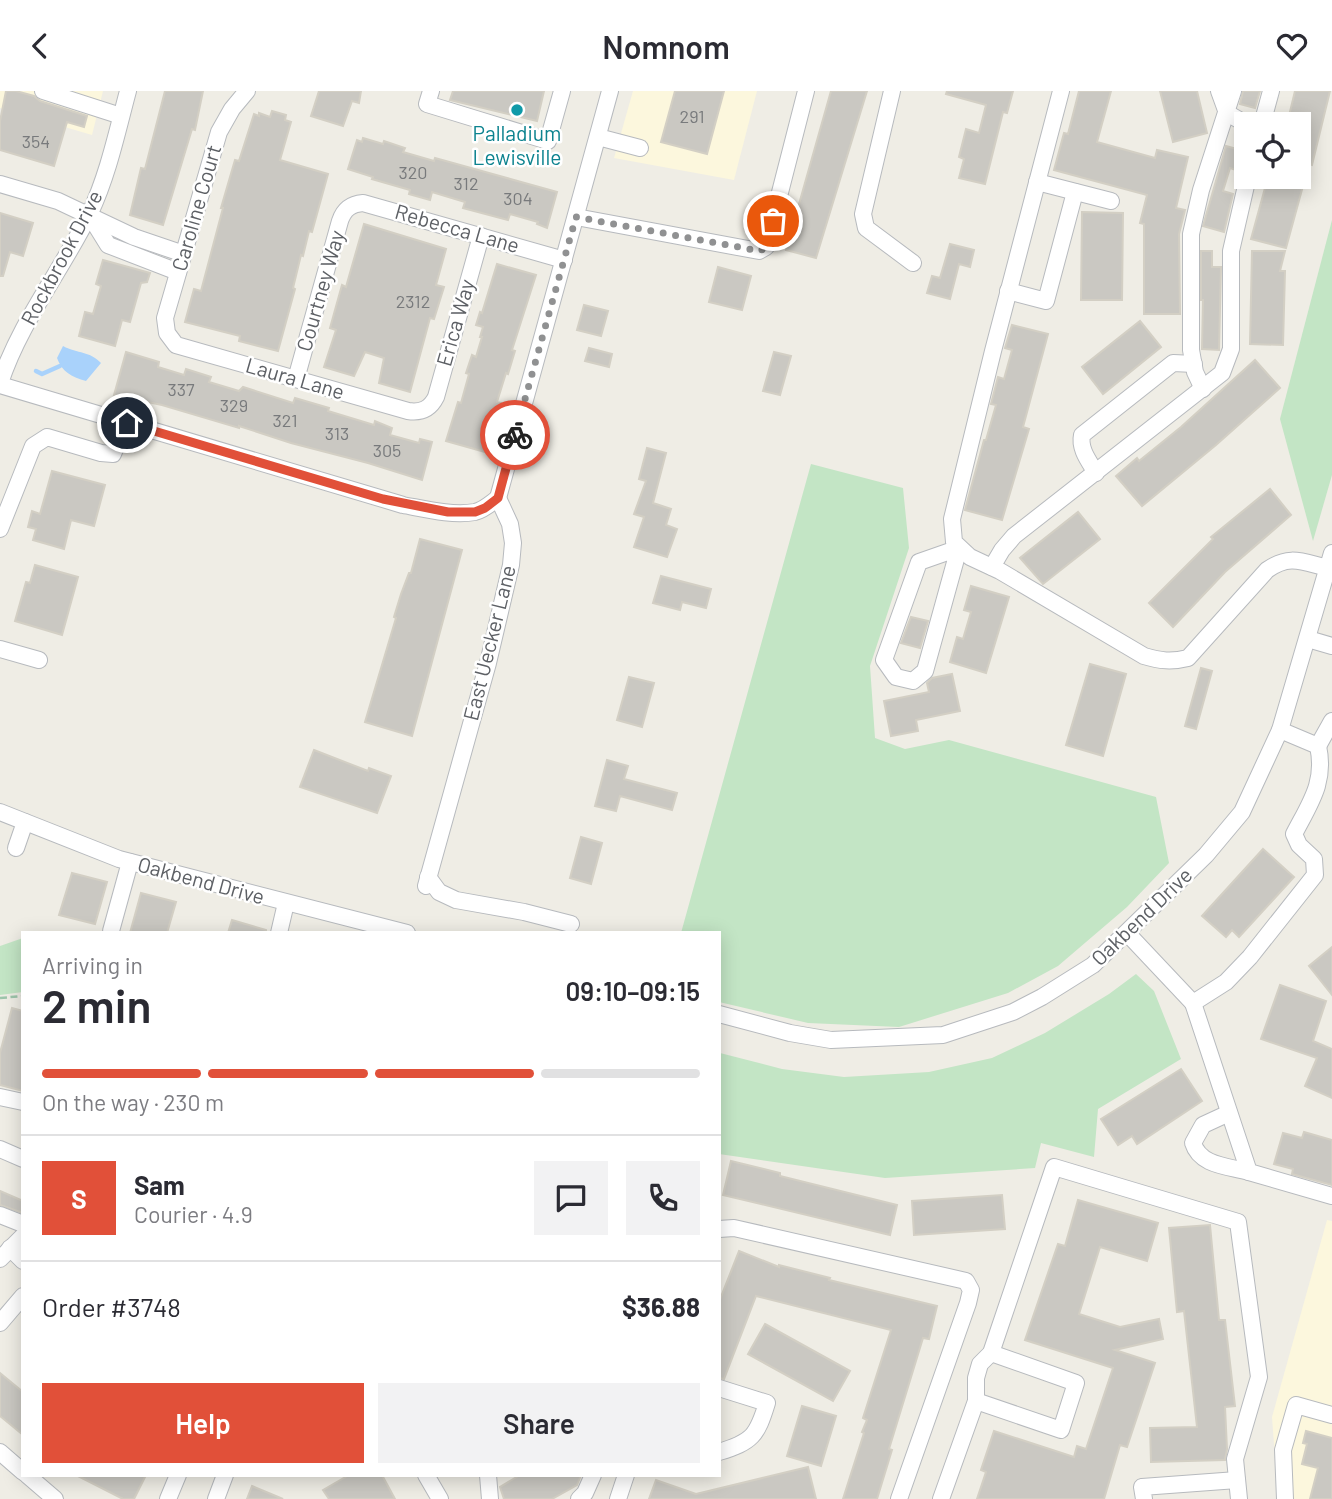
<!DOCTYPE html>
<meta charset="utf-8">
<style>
:root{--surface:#fff;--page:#f2f2f3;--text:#2b2b33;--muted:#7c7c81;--line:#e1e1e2;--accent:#e15039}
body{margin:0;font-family:Barlow,sans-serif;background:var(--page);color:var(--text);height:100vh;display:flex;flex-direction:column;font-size:26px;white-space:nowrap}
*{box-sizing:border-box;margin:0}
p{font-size:23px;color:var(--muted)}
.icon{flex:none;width:38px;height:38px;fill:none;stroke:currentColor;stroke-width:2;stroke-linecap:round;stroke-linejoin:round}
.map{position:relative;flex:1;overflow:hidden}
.panel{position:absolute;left:21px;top:840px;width:700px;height:546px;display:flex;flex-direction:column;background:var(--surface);border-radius:0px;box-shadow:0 4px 18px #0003}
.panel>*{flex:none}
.fabs{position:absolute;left:1234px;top:21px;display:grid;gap:14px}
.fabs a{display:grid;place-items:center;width:77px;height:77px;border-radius:0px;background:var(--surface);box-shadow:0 4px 18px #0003;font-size:35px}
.pin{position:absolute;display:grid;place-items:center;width:60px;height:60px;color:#fff;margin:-30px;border:4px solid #fff;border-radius:50%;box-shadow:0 2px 7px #0007}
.courier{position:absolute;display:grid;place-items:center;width:70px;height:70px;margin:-35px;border:5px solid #e15039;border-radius:50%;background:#fff;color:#222;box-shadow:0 2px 9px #0007}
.summary em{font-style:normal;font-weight:600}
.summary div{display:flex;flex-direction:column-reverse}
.summary{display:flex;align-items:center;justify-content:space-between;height:119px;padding:0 21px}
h1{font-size:46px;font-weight:600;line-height:52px}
.bar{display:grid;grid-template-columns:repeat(4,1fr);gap:10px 7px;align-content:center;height:84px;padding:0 21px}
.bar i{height:9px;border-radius:5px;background:var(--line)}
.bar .selected{background:var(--accent)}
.bar p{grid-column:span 4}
.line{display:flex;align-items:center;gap:18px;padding:0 21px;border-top:2px solid var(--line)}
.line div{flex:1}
.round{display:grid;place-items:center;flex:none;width:74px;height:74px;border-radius:0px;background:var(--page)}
.action{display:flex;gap:14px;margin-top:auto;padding:14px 21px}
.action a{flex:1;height:80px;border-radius:0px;background:var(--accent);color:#fff;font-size:28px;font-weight:600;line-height:80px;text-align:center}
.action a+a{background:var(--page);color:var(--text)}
header{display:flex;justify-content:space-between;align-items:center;height:91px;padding:0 21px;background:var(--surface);font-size:32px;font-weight:600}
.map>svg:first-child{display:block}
.commercial{fill:#fcf7dd}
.green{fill:#c3e5c5}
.water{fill:#a9d2fb}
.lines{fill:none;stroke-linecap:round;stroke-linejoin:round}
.stream{stroke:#a9d2fb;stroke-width:4.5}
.building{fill:#cac8c2;stroke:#d3cfc4;stroke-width:2}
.minor-casing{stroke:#b7babe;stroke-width:18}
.path{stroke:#9dc5ab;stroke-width:2.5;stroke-dasharray:7 3.5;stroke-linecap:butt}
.minor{stroke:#fff;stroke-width:16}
.done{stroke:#909192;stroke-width:7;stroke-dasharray:0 12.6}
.route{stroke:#e15039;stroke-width:9}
.culture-dot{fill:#0f9aa8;stroke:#fff;stroke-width:2.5}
.labels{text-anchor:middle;stroke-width:5;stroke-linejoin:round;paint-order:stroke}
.number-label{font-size:18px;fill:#787a7c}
.culture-label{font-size:21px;fill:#0d838f;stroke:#fff}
.street-label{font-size:21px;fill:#5d6065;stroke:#fff}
</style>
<header><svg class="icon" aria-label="back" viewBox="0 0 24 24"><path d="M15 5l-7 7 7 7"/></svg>Nomnom<svg class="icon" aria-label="heart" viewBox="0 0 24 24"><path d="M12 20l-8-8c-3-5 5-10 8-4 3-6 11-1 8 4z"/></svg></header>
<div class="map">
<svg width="1332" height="1408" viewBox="0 0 1332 1408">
<rect width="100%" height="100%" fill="#efede5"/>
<g class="commercial">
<path d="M0,0H103L92,44L0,17Z"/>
<path d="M633,0H757L734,89L614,67Z"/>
<path d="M1327,1129L1332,1130V1408H1278L1272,1326Z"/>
</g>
<g class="green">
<path d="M1332,129V384L1313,450L1280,328Z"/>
<path d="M811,373L903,397L909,457L870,575L875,647L905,658L949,649L1156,706L1169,772L1127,816L1058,875L1008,902L899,936L808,932L719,911V842H681Z"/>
<path d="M23,847V901L0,904V855Z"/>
<path d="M1136,883L1154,900L1181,968L1098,1018L1094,1066L1041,1052L1035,1077L885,1087L719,1063L720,962L782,978L844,986L929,981L992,967L1045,942L1109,903Z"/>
</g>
<path class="water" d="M63,255C78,263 90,260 101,272L86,290C72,286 62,281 57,267Z"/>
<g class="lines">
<path class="stream" d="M36,280L42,283L60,275"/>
</g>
<g class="building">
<path d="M6,0H16L34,5L40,10L87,25L84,36L67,31L54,75L0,59V30Z"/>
<path d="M165,0H203L195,39L192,38L163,134L130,124L141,77L145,78Z"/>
<path d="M319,0H361L359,12L352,10L343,35L311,25Z"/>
<path d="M453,0H544L537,30L450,9Z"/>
<path d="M675,0H724L707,63L661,51Z"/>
<path d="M831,0H867L816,167L786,159Z"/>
<path d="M947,0H1013L1007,22L1003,21L985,93L959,87L964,68L959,66L966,38L979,42L986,14L946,3Z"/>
<path d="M1079,0H1111L1097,51L1155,67L1157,59L1188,66L1176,117L1185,119L1179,143L1180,223H1144V133L1140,132L1147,104L1054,79L1064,42L1068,43Z"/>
<path d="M1160,0H1197L1207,42L1173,51Z"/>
<path d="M1243,0H1260L1255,17L1240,13Z"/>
<path d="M1295,0H1330L1312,74L1309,73L1286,157L1251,148L1268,86H1298V33H1287Z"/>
<path d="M272,20L286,24L285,29L291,31L280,69L328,83L312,141L309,140L303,165L301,164L293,197L295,198L278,260L239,250L240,245L185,231L194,198L201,200L223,117H221L235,69L239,70L254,23L259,25V22L270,26Z"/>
<path d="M363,47L383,53L384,50L405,57L403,61L434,70L435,67L557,101L547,137L537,133L538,131L510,123L508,129L463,117L465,111L432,101L430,109L409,103L410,99L372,88L373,86L348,78L357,49L362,51Z"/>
<path d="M1226,55L1244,60L1239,80L1230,77L1223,100L1233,103L1224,141L1203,135Z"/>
<path d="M1082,121L1123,122L1122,209H1081Z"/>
<path d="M0,122L33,132L23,165L10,161L3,185H0Z"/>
<path d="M364,133L446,158L436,194L444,196L434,228L430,227L410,301L379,292L384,267L365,261L354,285L324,276L336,239L330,237L335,219L342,194L346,196Z"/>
<path d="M950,153L974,159L970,176L959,173L950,208L927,202L932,185L940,187Z"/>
<path d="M1201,160H1212V176H1221L1219,259L1202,258L1203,209H1201Z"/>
<path d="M1252,160H1285L1280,180H1285L1283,254L1250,253Z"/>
<path d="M103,169L150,182L147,191L141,192L130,231L122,229L115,255L79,245L85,221L93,223L101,195L96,193Z"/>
<path d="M497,173L536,184L512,259L515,260L508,283L506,282L497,311L501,312L485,361L446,350L458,311L461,312L469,283L466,282L472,264L476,266L482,246H480L483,236L476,234L480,221L482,222Z"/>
<path d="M718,176L751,185L742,219L709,211Z"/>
<path d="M584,214L608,220L601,245L577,239Z"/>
<path d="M1140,230L1161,256L1103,303L1082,276Z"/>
<path d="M1012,234L1048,243L1023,336L1029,338L1002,429L965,419L984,349H986L996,314L991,313L998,286L1004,288L1012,259L1005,257Z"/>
<path d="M589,257L612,263L609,276L585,270Z"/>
<path d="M126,261L159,271L158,276L184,284L186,278L211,286L209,291L239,300L243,296L293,312L295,307L329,317L328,320L374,334L375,330L392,337L390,344L419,352L420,348L432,351L422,389L368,372L291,352L239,335V337L162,314L114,304Z"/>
<path d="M774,261L791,265L780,304L763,300Z"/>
<path d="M1255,269L1280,297L1216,354L1142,415L1116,385L1137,367L1139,370L1181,336Z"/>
<path d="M647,357L666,362L653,412L671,418L666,434L677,438L667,466L634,456L644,426L634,423L646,390L639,388Z"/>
<path d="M52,380L105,394L94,435L71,429L64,458L33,449L36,438L28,436L32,420L40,423Z"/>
<path d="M1270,398L1291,424L1225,481L1173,536L1149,512L1213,448L1211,446Z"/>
<path d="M1078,421L1100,448L1043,493L1020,467Z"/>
<path d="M420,448L462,459L412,645L365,631L396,527L394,526L401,503L409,482H411Z"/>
<path d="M35,474L78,486L62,544L15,530L26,491L30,492Z"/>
<path d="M661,485L711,498L706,517L682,511L680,519L653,512Z"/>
<path d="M971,495L1009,506L986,582L950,571L957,546L963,548L971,521L964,519Z"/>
<path d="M911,526L928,530L920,557L901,552Z"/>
<path d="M1090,573L1126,583L1103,665L1066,654Z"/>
<path d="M1201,577L1212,580L1196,638L1185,635Z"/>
<path d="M952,583L960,620L916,629L918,640L891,645L884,610L929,601L927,592L932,587Z"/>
<path d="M629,586L654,592L642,636L617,629Z"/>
<path d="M314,659L368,680L369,677L391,685L377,722L300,696Z"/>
<path d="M607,669L628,675L624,688L677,702L672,719L620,705L616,720L595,715Z"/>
<path d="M581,746L602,752L591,793L570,787Z"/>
<path d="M1263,758L1294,786L1239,846L1232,839L1226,846L1202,825Z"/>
<path d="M72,782L107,791L95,833L59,824Z"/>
<path d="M141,802L176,811L167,842H130Z"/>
<path d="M232,829L266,839V842H228Z"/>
<path d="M1332,856V904L1309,875Z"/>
<path d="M1280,894L1326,910L1313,950L1332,958V1007L1305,995L1317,967L1261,948Z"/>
<path d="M12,917L23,920V1000L0,994V962Z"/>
<path d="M1181,978L1202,1010L1137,1053L1132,1045L1118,1054L1101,1028Z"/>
<path d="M1304,1041L1332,1049V1094L1292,1083L1293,1078L1274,1073L1283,1042L1302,1047Z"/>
<path d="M731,1070L780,1082V1085L897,1114L890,1144L723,1104Z"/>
<path d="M0,1100L23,1110V1122L0,1114Z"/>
<path d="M1002,1104L1005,1138L914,1144L912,1110Z"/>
<path d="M1078,1109L1158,1132L1147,1170L1100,1156L1079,1223L1120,1236L1159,1228L1163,1248L1115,1259L1155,1272L1127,1356L1120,1354L1104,1408H977L986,1381L981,1379L994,1340L1074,1366L1077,1355L1086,1358L1113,1277L1025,1249L1058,1153L1065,1155Z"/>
<path d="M1210,1134L1219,1229H1225L1235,1315L1225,1316L1227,1358L1225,1369L1151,1371L1150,1337L1197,1336L1184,1220L1177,1221L1169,1137Z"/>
<path d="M739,1160L779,1176V1174L830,1187L829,1189L937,1215L929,1248L923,1247L889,1358L892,1359L877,1408H843L864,1342L862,1341L867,1329L863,1327L891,1239L756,1205L724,1288L719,1287V1211Z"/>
<path d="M765,1233L850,1280L833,1310L748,1263Z"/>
<path d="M0,1282L23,1301V1344L0,1325Z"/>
<path d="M802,1315L836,1325L821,1375L787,1365Z"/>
<path d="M1306,1340L1332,1347V1408H1310L1318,1377L1302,1373L1307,1353L1303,1352Z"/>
<path d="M808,1376L816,1408H649L656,1389L696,1403Z"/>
<path d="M76,1384H146L134,1408H123Z"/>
<path d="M349,1384H382L395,1408H329L323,1399Z"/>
<path d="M520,1384H581L577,1394L552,1408H504L500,1396Z"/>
<path d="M252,1395L283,1408H247Z"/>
</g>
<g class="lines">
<defs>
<g id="minor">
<path d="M43,0L121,25"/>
<path d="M247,0L232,18L219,41L165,227L167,242L176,254L408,320C421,322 430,318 436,306L481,145"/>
<path d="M431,0L427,13L548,50L562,0"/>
<path d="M892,0L863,123L866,137L913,172"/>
<path d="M1061,0L993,260L952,428L954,451L970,466L1000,480L1144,565C1160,570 1172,571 1188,567L1267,479C1290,463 1302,471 1328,477"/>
<path d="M1219,0L1227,22L1246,33"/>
<path d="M1262,33L1271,0"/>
<path d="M598,46L640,57"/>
<path d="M1037,91L1111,110"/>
<path d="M0,93L58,110L134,146L184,163"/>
<path d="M90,125L108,154L178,181"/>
<path d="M576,126L759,160L766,156L806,0"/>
<path d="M1008,200L1046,210L1075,101"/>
<path d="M296,288L340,130C344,118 351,113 363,112L564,169"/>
<path d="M0,292C20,231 62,179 90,122C108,84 117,41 128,0"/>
<path d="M0,294L403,414C425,418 452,425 475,421C484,419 491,412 498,407"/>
<path d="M1203,298L1195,281L1191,259V143L1201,99L1233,0"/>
<path d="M1096,382C1089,370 1079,358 1082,344L1173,272L1194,273"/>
<path d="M498,407L610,0"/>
<path d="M0,438L33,355L47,346L101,362L113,363L126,332"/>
<path d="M959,457L925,580L913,590L896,586L884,569L919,471Z"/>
<path d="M992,476L1002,459L1014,445L1222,282L1231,258V160L1248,86"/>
<path d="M1308,548L1332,555"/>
<path d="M0,558L39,569"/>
<path d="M1318,655L1332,630"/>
<path d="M0,721L119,768L407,842"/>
<path d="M16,757L25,731"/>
<path d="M428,786L439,801L456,809L524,821L571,833"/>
<path d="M426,795L488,572L511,474L513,452L510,433L498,407"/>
<path d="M111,840L130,771"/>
<path d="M279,842L286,812"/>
<path d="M1127,842L1193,912L1226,891L1250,866L1315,784L1314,768L1299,754L1294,743C1310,712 1326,691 1318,655L1280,639"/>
<path d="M1193,912L1249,1081L1332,1105"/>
<path d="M719,923L790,942L831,949L943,944L1013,921L1042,906L1093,874L1206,764L1242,721L1280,639L1332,462"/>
<path d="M0,1006L23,1011"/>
<path d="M1229,1022L1203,1034L1193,1052C1200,1075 1228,1075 1249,1081"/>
<path d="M0,1058L23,1068"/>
<path d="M0,1124L23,1133"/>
<path d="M719,1138L734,1137L966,1190L971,1199L968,1212L899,1408"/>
<path d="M10,1157L23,1170"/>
<path d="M0,1168L23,1145"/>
<path d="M0,1232L23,1205"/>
<path d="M719,1297L767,1312C757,1345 752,1351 719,1361"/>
<path d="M976,1310L1061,1339L1076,1292L991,1262"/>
<path d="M0,1361L23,1381"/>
<path d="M27,1384L55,1408"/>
<path d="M426,1384L440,1408"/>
<path d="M488,1384L490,1408"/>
<path d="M168,1408L178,1384"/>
<path d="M216,1408L225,1384"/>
<path d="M579,1408L585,1402L593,1384"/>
<path d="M618,1408L626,1384"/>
<path d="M941,1408L976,1310V1287L980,1273L991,1262L1054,1076L1238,1131L1259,1286L1235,1368L1239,1408"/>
<path d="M1144,1408L1142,1396L1237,1389"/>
<path d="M1285,1408L1283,1359L1296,1314L1332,1324"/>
</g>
</defs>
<use href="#minor" class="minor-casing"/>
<path class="path" d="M0,907L23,905"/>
<use href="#minor" class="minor"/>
</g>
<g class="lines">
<path class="done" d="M515,344L576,126L760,160L766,156L773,130"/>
<path class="route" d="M127,332L383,408L448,421H475L485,417L498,407L515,344"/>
</g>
<circle class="culture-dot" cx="517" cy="19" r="7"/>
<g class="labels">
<g class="number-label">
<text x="692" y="32">291</text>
<text x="36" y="57">354</text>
<text x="413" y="88">320</text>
<text x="466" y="99">312</text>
<text x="518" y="114">304</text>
<text x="413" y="217">2312</text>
<text x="181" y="305">337</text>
<text x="234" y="321">329</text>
<text x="285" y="336">321</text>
<text x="337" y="349">313</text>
<text x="387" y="366">305</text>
</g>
<g class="culture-label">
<text x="517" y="50">Palladium<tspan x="517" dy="24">Lewisville</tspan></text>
</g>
<g class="street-label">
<text transform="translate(197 117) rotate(-74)" y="7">Caroline Court</text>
<text transform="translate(457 138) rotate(16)" y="7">Rebecca Lane</text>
<text transform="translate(62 167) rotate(-62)" y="7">Rockbrook Drive</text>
<text transform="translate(321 200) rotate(-74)" y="7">Courtney Way</text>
<text transform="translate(456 232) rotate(-74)" y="7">Erica Way</text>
<text transform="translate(295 288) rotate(16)" y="7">Laura Lane</text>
<text transform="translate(490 552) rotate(-76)" y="7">East Uecker Lane</text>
<text transform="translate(201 790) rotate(15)" y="7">Oakbend Drive</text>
<text transform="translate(1142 826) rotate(-44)" y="7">Oakbend Drive</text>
</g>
</g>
</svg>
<div class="fabs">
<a><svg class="icon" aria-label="locate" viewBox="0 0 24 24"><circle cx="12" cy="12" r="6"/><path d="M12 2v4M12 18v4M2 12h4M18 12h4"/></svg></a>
</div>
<div class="pin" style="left:773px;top:130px;background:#ea580c"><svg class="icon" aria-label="bag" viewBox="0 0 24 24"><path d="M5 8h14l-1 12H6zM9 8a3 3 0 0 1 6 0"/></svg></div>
<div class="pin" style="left:127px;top:332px;background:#1f2937"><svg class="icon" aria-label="home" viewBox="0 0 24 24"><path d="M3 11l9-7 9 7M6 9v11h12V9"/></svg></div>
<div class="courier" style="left:515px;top:344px"><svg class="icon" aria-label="bike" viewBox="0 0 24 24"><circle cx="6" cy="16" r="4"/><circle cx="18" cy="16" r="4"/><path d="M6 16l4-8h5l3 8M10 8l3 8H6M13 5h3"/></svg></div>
<section class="panel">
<div class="summary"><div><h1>2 min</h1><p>Arriving in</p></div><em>09:10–09:15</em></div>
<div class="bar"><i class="selected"></i><i class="selected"></i><i class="selected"></i><i></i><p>On the way · 230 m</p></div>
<div class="line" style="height:126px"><b class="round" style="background:var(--accent);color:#fff">S</b><div><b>Sam</b><p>Courier · 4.9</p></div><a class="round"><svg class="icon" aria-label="chat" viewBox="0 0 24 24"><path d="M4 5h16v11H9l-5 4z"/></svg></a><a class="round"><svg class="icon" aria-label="phone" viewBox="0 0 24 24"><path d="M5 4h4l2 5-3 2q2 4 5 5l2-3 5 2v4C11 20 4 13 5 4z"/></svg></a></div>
<div class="line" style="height:91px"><div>Order #3748</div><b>$36.88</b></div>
<div class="action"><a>Help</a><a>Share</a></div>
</section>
</div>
